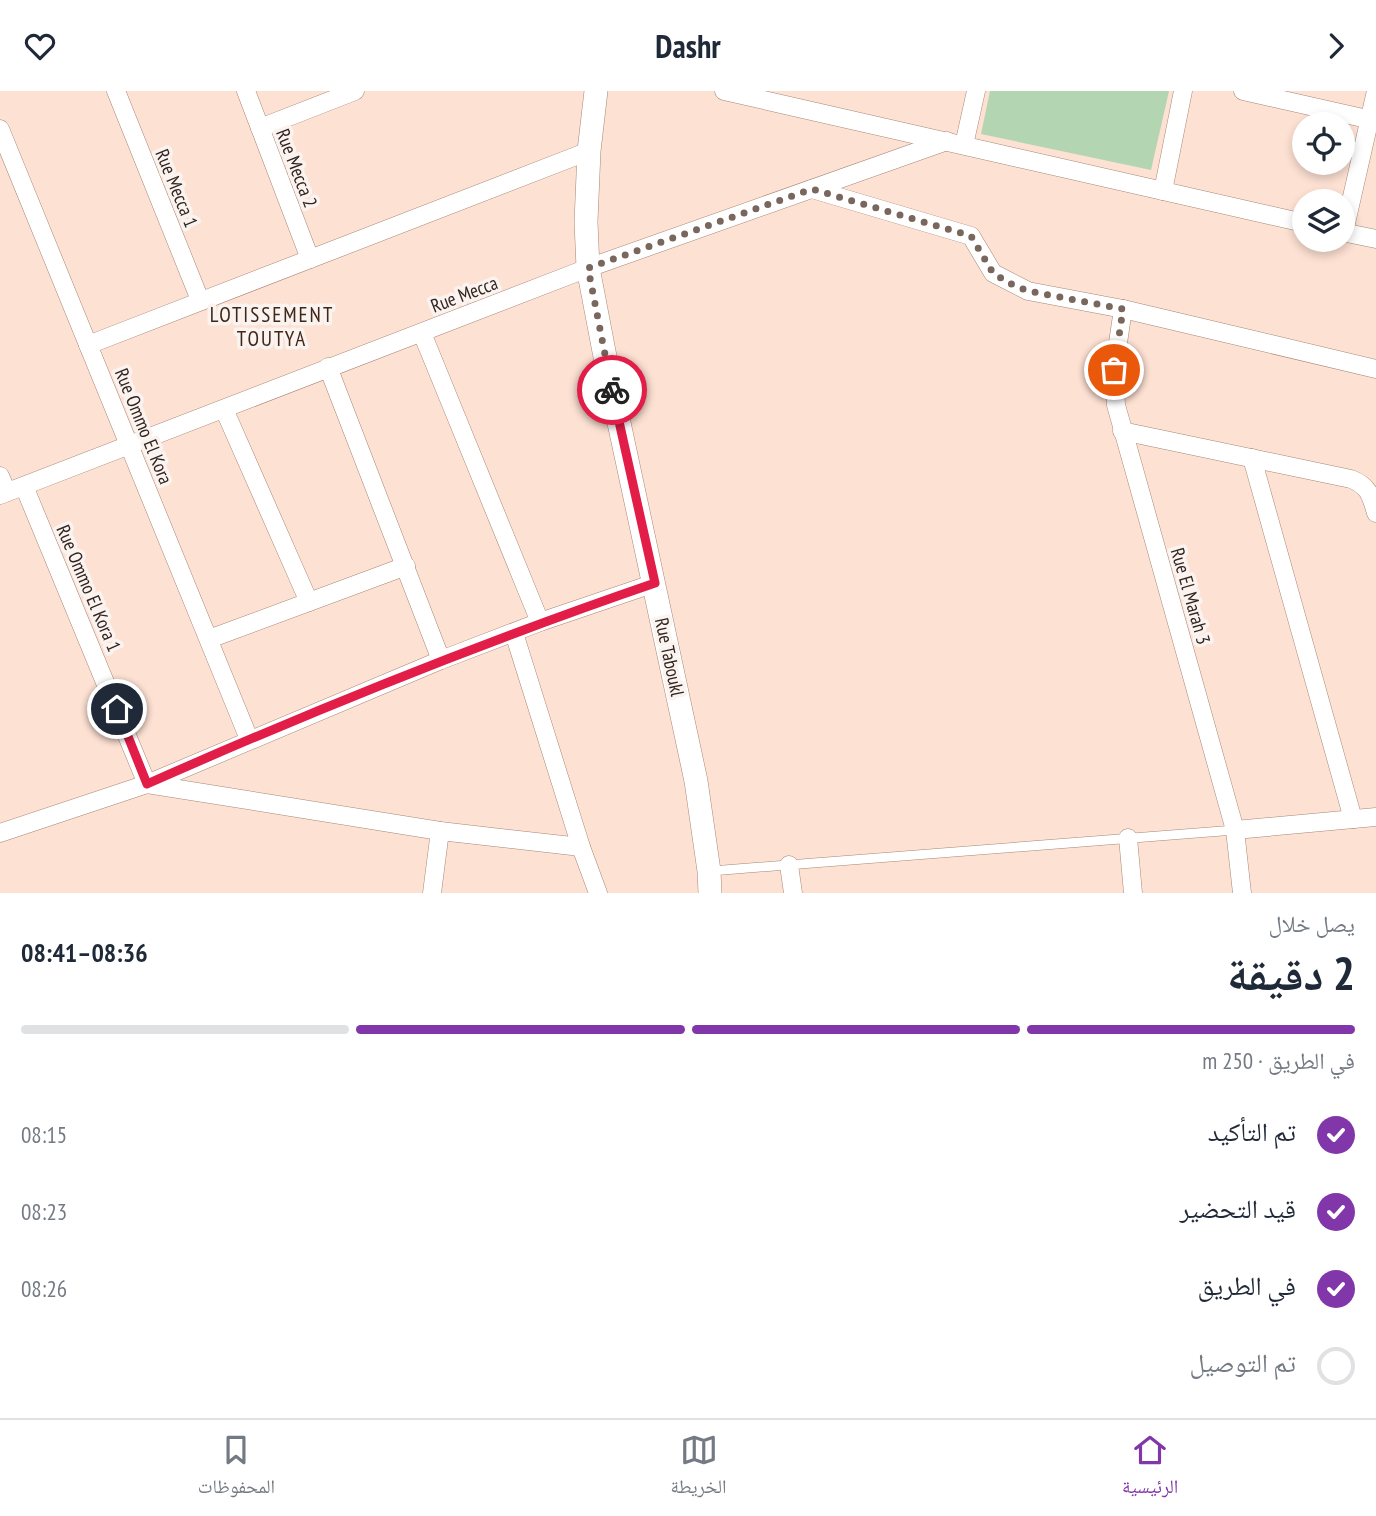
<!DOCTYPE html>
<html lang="ar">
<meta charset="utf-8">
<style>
:root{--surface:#fff;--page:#f2f2f3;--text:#1f2937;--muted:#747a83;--line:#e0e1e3;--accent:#8137a9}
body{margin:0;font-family:"PT Sans Narrow","Noto Naskh Arabic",sans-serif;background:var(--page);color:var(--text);direction:rtl;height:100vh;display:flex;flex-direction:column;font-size:26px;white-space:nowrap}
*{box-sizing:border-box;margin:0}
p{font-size:23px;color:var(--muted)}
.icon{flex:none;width:38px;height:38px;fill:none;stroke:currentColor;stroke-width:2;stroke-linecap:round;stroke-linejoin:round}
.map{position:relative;height:802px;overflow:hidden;direction:ltr}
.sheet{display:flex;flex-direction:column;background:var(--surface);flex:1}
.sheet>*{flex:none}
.controls{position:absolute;left:1292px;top:21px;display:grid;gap:14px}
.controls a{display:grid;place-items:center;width:63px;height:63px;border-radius:50%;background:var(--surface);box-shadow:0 4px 10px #0003;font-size:35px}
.pin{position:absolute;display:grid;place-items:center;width:60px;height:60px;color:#fff;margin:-30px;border:4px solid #fff;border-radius:50%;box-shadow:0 2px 7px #0007}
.courier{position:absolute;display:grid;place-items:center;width:70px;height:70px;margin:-35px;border:5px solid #e11d48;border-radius:50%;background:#fff;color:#222;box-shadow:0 2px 9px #0007}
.headline em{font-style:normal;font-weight:700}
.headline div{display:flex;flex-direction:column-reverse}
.headline{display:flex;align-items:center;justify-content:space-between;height:119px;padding:0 21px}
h1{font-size:46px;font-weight:700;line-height:52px}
.bar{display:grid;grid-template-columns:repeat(4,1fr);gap:10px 7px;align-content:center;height:84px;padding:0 21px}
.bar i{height:9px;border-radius:5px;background:var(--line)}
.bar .on{background:var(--accent)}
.bar p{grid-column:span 4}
ol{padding:0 21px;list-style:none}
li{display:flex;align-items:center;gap:21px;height:77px}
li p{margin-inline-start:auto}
li .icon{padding:7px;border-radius:50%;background:var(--accent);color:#fff;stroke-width:4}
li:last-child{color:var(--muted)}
li i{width:38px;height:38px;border:4px solid var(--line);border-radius:50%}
header{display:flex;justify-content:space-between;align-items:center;height:91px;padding:0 21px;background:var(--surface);font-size:32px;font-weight:700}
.tab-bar{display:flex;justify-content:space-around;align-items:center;height:98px;border-top:2px solid var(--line);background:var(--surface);font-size:19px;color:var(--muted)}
.tab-bar a{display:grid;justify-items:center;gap:4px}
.tab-bar .on{color:var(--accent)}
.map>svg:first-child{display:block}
.green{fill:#b4d5b1}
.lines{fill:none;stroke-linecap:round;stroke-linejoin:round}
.service-casing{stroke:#a78776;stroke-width:10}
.minor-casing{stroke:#a78776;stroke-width:19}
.tertiary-casing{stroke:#a78776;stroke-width:24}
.service{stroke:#fff;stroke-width:9}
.minor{stroke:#fff;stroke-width:18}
.tertiary{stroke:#fff;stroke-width:23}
.done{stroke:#79675e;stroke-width:7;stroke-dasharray:0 12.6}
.route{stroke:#e11d48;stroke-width:9}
.labels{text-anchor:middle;stroke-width:7;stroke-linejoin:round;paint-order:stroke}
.street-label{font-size:19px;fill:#32251f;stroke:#faf3f0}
.neighbourhood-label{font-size:21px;letter-spacing:2px;fill:#402618;stroke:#faf3f0}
</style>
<header><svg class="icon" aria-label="forward" viewBox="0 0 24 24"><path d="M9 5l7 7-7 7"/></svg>Dashr<svg class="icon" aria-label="heart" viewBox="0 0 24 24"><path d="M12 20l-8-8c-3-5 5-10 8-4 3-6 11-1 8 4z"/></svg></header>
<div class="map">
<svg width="1376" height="802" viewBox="0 0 1376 802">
<rect width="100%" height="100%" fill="#fde1d3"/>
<path class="green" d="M990,0H1169L1151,79L981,43Z"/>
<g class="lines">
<defs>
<path id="service" d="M711,780L1235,739"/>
<g id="minor">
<path d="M116,0L200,209"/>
<path d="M246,0L310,168"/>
<path d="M724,0L1304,132"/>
<path d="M1243,0L1376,30"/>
<path d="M260,37L355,0"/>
<path d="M0,38L249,648"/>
<path d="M964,54L976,0"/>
<path d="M812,98L971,145L993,182L1028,200L1123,218L1376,278"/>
<path d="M1163,100L1183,0"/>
<path d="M1342,141L1376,148"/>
<path d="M1344,141L1376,0"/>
<path d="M1123,218L1114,279L1116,314L1235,739L1242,802"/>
<path d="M422,242L540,531"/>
<path d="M88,254L589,60"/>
<path d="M328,276L441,569"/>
<path d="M224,318L309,511"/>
<path d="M1122,340L1351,388C1369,395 1371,405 1376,422"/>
<path d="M1252,367L1353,728"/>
<path d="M0,385L7,401"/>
<path d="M24,395L147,693L440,740L581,756"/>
<path d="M0,404L588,177L947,50"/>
<path d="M514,542L581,756L598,802"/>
<path d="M209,548L406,475"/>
<path d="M1235,739L1376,726"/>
<path d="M0,742L147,693L441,569L540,531L655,492"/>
<path d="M1128,747L1133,802"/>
<path d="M789,774L793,802"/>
<path d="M432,802L440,740"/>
</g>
<path id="tertiary" d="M596,0L589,60L586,131L588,177L607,276L696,690L709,780L710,802"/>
</defs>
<use href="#service" class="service-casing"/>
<use href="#minor" class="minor-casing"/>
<use href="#tertiary" class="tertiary-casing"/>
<use href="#service" class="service"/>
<use href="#minor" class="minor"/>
<use href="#tertiary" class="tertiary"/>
</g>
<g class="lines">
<path class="done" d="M612,299L588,177L812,98L971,145L993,182L1009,192L1028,200L1123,218L1114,279"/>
<path class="route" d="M117,618L147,693C314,619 483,551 655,492L612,299"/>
</g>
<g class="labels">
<g class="street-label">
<text transform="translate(297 77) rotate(69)" y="7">Rue Mecca 2</text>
<text transform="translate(177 97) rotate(68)" y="7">Rue Mecca 1</text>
<text transform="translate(464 203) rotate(-21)" y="7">Rue Mecca</text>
<text transform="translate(144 335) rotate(68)" y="7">Rue Ommo El Kora</text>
<text transform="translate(89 497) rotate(67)" y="7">Rue Ommo El Kora 1</text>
<text transform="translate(1191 505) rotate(74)" y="7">Rue El Marah 3</text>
<text transform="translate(670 566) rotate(78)" y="7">Rue Taboukl</text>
</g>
<g class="neighbourhood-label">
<text x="272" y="231">LOTISSEMENT<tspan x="272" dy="24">TOUTYA</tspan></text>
</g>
</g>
</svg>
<div class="controls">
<a><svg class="icon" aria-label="locate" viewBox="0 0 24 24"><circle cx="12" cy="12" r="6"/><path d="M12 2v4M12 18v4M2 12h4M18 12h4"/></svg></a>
<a><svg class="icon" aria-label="layers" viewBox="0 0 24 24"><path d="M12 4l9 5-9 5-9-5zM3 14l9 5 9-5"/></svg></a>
</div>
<div class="pin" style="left:1114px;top:279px;background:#ea580c"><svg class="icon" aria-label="bag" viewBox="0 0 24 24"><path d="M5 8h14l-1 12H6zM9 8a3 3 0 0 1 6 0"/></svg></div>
<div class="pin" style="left:117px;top:618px;background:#1f2937"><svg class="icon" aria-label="home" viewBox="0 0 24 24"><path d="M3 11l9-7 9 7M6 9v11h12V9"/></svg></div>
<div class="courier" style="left:612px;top:299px"><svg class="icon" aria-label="bike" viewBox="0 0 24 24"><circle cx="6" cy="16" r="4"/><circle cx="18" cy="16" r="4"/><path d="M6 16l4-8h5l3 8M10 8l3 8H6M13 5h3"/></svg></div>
</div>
<section class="sheet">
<div class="headline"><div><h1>2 دقيقة</h1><p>يصل خلال</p></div><em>08:36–08:41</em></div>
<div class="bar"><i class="on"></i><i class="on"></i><i class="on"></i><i></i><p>في الطريق · 250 m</p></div>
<ol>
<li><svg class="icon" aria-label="check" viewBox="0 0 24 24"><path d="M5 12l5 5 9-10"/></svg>تم التأكيد<p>08:15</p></li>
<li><svg class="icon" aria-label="check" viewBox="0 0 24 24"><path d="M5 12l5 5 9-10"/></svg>قيد التحضير<p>08:23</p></li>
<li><svg class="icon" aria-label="check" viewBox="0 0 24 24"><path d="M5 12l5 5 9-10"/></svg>في الطريق<p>08:26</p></li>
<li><i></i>تم التوصيل</li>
</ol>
</section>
<nav class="tab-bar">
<a class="on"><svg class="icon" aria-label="home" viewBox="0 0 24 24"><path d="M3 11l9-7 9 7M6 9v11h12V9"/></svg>الرئيسية</a>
<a><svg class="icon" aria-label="map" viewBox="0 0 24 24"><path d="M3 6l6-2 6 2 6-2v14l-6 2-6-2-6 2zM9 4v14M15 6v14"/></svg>الخريطة</a>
<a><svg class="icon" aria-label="saved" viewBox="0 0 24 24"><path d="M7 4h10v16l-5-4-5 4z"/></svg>المحفوظات</a>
</nav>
